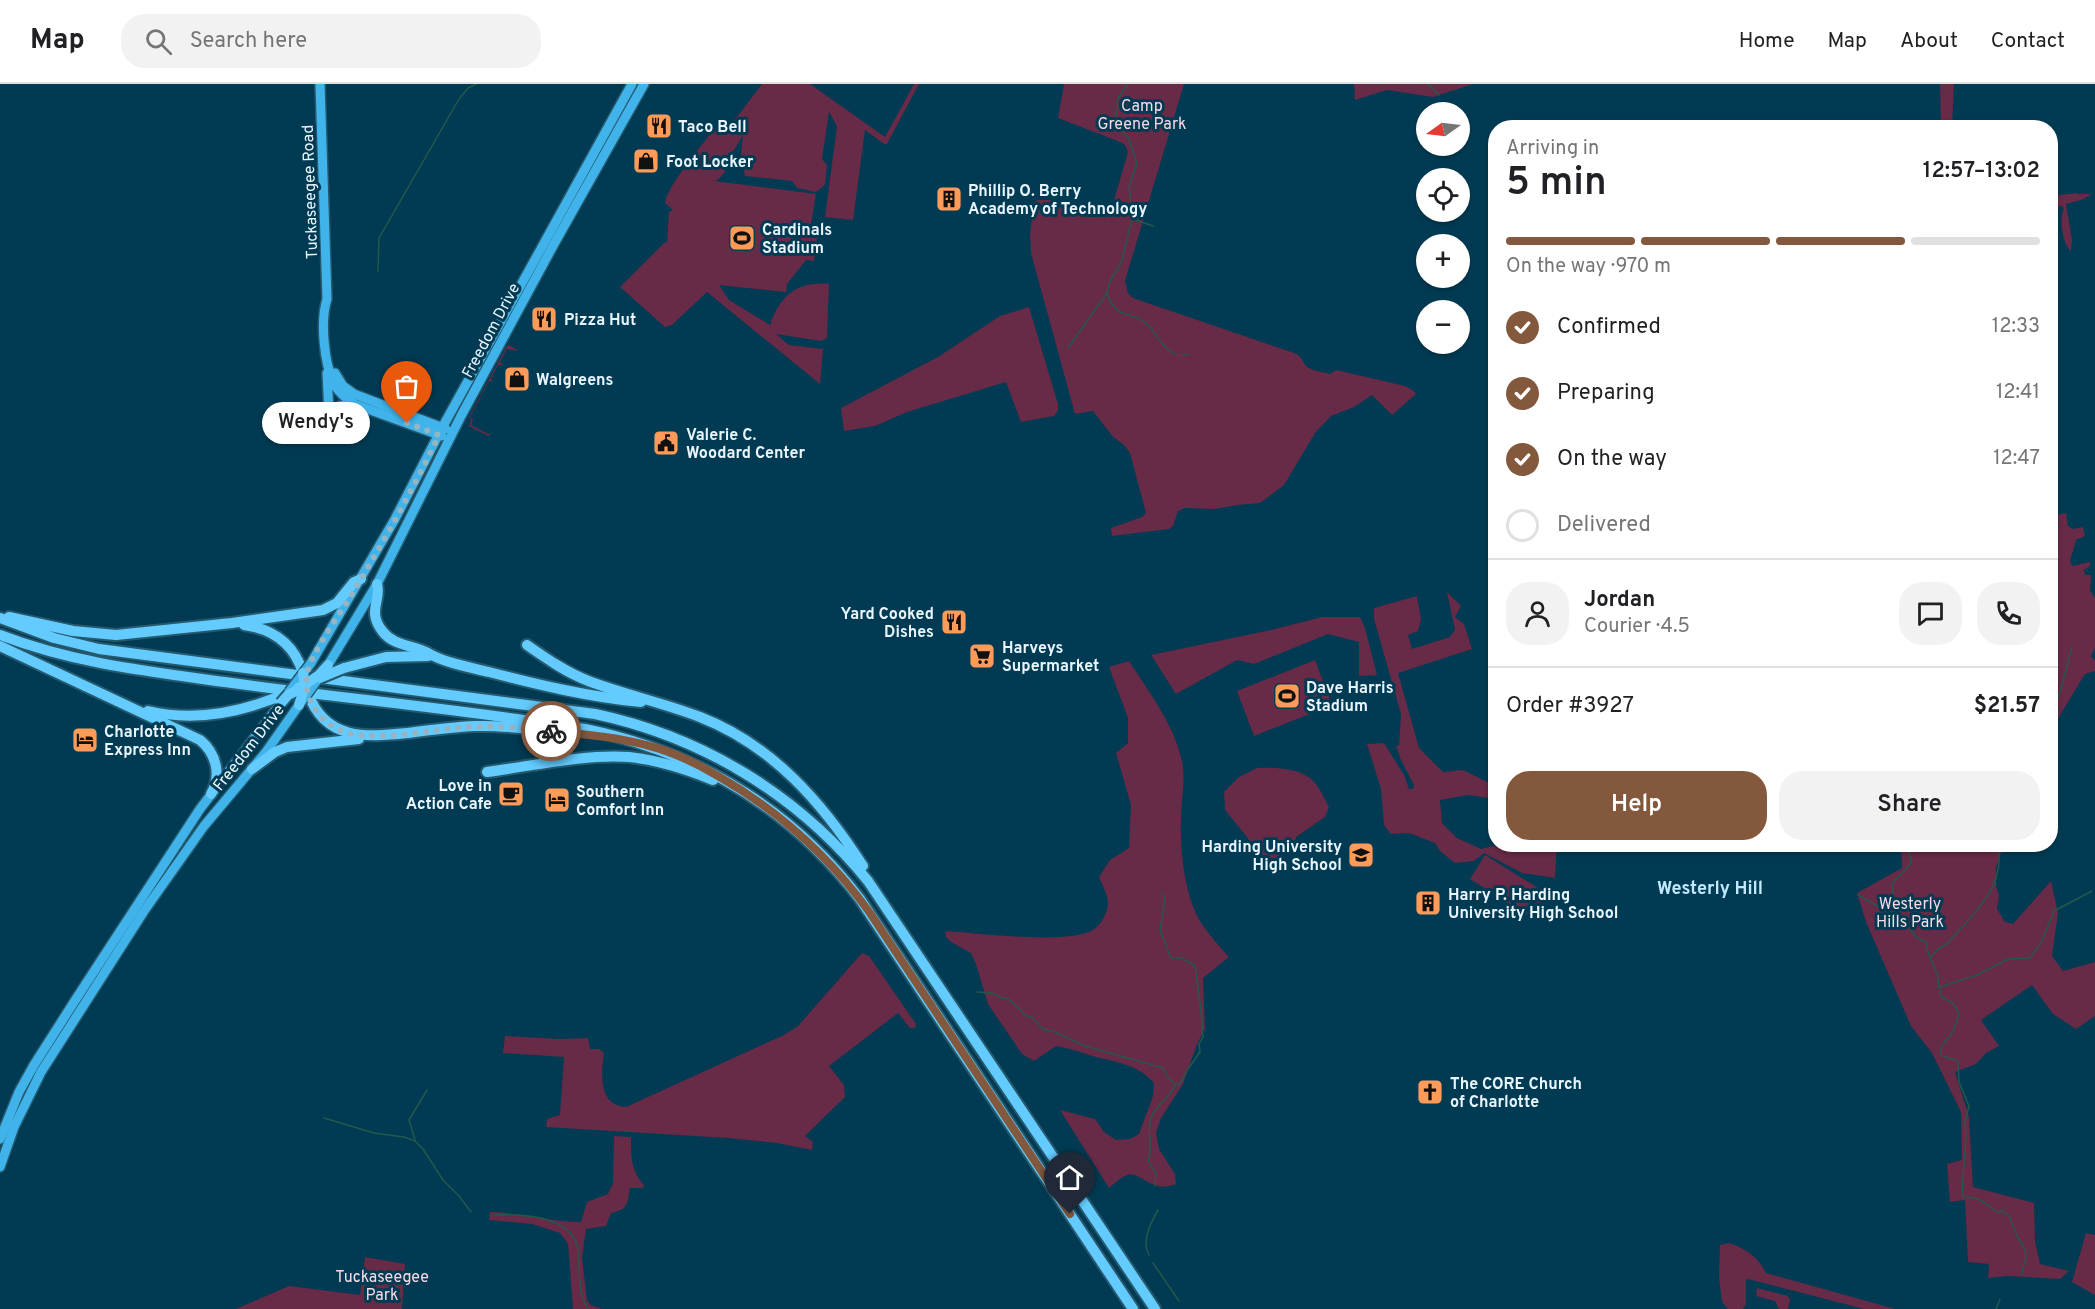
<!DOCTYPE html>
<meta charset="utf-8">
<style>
:root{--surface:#fff;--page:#f2f2f2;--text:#202124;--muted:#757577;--line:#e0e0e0;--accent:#84583c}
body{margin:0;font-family:Overpass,sans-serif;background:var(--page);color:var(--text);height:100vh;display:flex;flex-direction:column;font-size:22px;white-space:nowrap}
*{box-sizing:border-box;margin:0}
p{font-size:20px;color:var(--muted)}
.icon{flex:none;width:33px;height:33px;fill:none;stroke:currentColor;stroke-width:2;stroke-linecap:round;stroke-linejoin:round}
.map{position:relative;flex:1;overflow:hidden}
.details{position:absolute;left:1488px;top:36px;width:570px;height:732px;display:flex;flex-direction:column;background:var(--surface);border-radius:24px;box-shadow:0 2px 4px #0004}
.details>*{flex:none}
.needle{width:39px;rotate:256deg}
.buttons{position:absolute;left:1416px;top:18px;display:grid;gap:12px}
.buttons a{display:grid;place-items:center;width:54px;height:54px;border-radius:50%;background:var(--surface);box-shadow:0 2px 4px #0004;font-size:30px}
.pin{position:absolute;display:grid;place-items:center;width:51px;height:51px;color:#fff;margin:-62px -26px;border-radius:50% 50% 50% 0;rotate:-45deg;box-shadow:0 0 6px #0007}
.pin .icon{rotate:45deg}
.courier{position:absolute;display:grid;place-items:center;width:60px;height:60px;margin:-30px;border:4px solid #84583c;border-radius:50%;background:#fff;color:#222;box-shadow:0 2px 8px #0007}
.bubble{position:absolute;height:42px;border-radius:21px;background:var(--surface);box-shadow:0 2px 4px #0004;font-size:20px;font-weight:600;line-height:42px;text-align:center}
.overview em{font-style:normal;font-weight:600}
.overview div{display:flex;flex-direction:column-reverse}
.overview{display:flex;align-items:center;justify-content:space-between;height:102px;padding:0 18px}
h1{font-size:39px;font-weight:600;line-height:45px}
.bar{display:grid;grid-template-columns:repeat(4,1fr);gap:9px 6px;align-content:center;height:72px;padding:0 18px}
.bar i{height:8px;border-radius:4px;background:var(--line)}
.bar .active{background:var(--accent)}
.bar p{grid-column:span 4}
.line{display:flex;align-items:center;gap:15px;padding:0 18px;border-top:2px solid var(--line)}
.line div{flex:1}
.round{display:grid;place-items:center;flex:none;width:63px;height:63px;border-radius:24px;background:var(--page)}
ol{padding:0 18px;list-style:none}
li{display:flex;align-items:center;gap:18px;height:66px}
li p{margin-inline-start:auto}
li .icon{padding:6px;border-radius:50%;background:var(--accent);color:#fff;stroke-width:4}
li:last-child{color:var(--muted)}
li i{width:33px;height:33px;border:3px solid var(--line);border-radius:50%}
.action{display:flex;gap:12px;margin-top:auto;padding:12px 18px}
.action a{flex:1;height:69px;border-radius:24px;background:var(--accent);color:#fff;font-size:24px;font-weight:600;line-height:69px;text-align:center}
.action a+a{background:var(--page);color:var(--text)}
header{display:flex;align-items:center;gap:36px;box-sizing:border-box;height:84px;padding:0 30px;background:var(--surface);border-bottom:2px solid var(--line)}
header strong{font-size:28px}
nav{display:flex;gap:33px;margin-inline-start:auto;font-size:21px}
.search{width:420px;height:54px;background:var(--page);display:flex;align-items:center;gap:15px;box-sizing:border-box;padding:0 21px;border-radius:24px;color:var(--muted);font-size:22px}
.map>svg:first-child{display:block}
.green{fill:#672a47}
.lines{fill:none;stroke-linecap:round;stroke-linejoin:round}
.stream{stroke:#25584a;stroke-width:1.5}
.major-casing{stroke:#25596e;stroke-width:12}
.highway-casing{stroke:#25596e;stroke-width:14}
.major{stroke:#40b4ea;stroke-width:9}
.highway{stroke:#63cbfe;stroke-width:10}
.major-bridge-casing{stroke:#25596e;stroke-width:12;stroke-linecap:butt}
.highway-bridge-casing{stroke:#25596e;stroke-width:14;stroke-linecap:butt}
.major-bridge{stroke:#40b4ea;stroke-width:9}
.highway-bridge{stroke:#63cbfe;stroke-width:10}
.done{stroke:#97b4c2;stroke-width:6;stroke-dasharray:0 10.8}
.route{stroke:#84583c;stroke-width:8}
.labels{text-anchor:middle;stroke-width:6;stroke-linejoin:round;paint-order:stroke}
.park-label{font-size:16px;fill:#f9dbe6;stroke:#003b53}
.poi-label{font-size:16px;font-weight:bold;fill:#e8f5fd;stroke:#003b53;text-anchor:start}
.street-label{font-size:16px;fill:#e8f5fd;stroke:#003b53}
.neighbourhood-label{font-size:18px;font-weight:bold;fill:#c0e8fe;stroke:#003b53}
</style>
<header>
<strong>Map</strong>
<div class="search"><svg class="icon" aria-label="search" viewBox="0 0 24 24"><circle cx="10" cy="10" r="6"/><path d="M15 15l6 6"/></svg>Search here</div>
<nav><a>Home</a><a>Map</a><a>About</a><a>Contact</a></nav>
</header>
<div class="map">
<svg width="2095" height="1225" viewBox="0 0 2095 1225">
<rect width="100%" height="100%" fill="#003b53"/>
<g class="green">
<path d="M762,0H810L885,53L914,0H919L887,60H884L865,46L853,136L825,133L837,42L829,28L822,75L827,81L825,101L816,108L797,104L792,97L745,92L741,71L743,51L725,81V88L718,96L714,97L816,110L810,146L818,147L814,177L806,176L787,200L786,208L719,201L729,216L770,241C780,212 797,197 829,200L827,254L821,257L776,250L789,261L823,265L820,300L707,208L672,241L665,243L620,203L665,158L667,159L669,128L673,126L665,119C667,102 703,60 715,44L724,50Z"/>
<path d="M1064,0H1184L1125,197L1128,209L1133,214L1297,270C1302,274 1303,278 1306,282C1311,287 1324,288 1330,290L1336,286L1405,302L1414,307L1416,310L1392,331L1372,311L1354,323L1331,332L1315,349L1284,401L1260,419L1237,421L1215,425L1185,424L1178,427L1173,442L1169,445L1112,452L1111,444L1142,433L1146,429L1130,369L1124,361L1113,353L1093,327L1075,330L1031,169L1030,150L1034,118L1038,116H1056L1110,130L1128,68L1125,61L1120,58L1058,34Z"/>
<path d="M1354,0H1473L1433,13L1387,6L1355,16Z"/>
<path d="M1940,0H1954L1952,43H1941Z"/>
<path d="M2077,109L2078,110H2092L2081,116L2066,120L2072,156L2071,167C2062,159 2059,134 2064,124L2061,122L2051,124V112Z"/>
<path d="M1029,223L1058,320V327L1054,332L1021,338L1006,298L907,328L875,342L844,347L841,324L938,273L1000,232Z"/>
<path d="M509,261L519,267L507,265L500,278L503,281H498L491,295L494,298L489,297L470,333L473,336L471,341L488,350L492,349L488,352L469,342L471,336L469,333L507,262Z"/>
<path d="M2066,429L2068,442L2073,445L2083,443L2085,452L2076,456L2070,477L2072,482L2090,478V482L2084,486L2085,491H2091L2090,506L2095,514V564L2091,572L2095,577V587L2085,590L2051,646V445L2059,443L2057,431Z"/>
<path d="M1447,508L1461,522L1455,533L1464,540L1472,565L1398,589L1419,664L1443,688L1463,686L1495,702L1496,715L1468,711L1440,716L1442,739L1457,754L1481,765L1493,762L1527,766L1543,761H1557L1555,794L1522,789L1484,769L1474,777L1455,779L1440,767L1435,759L1409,749L1391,750L1384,741L1381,705L1367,660L1384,659L1404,691L1409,705H1413L1414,701L1401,676L1396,662L1399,661L1401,630L1374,535V524L1417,512L1421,535L1418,547L1408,551L1412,565L1450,553L1455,546Z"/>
<path d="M1322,533H1360L1365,544L1377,591L1359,592V558L1328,550L1254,580L1237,576L1176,610L1151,571L1275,545Z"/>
<path d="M1315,576L1332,621L1254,652L1237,607Z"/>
<path d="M1129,577C1150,610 1177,644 1183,683C1185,699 1181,718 1181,734C1180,763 1183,797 1194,825C1201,843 1217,859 1229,873L1203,894L1205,945L1197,960L1183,1000L1161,1034L1156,1049L1159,1065L1175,1090L1176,1100C1150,1111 1140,1084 1125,1092C1119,1095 1114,1100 1109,1104L1060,1026L1095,1035L1104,1048L1116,1056L1130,1055L1139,1050L1153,1012L1154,999C1137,979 1113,978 1089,971C1078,967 1068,964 1056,962L1034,977L1022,970L988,920L976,880L971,869L951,858L946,853L945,847C979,849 1066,861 1093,846C1101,841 1108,828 1108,819C1108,811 1102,800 1099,793L1110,776L1129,764L1131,721L1116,669L1128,659V634L1109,583Z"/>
<path d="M1257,684C1273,683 1298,684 1310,694C1319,701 1324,714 1329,723L1325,733L1296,753L1295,760L1272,778L1262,777L1247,753L1225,726L1224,708L1239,693Z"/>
<path d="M1901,761H1957L1962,768L1964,761H2004L1996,783V802L1999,812L1997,825L2005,838L2013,840L2051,797L2058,829L2052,872L2063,887L2095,878V932L2076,945L2053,930L2032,901L1981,936L1999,962L1986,969L1976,980L1955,988L1969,1033L1973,1103L2034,1119L2035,1157L2040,1180L2069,1187L2060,1195L2007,1192L1988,1194L1989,1180L1968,1178L1965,1116L1950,1118L1947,1080L1962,1076L1961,1028L1932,969L1911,942L1866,838L1857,809L1902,784Z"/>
<path d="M1485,771L1546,809L1531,833L1470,795Z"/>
<path d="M862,869L869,872L916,940L915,944H910L898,929L829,982L844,1001L845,1013L805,1052L813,1058L812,1066L777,1059L728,1054L546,1043L547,1035L560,1031L564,973L503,969L505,952L559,955L588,954L590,965H599L604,969C601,989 598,1022 626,1023L784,951L798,942Z"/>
<path d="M614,1052L631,1053C631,1072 631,1087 644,1101L643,1104H630C627,1120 629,1125 611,1129L606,1142L586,1145L582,1173L587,1217L591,1221L602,1225H573L568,1160L560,1149L532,1140L489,1136L490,1128C521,1129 551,1138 581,1138L587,1118L608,1110L613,1099Z"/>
<path d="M2086,1149L2095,1151V1211L2072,1198Z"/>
<path d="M1729,1159C1748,1166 1757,1172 1766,1189L1895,1225H1864L1748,1195L1746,1196V1220L1743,1225H1728L1722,1218L1719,1194L1720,1161Z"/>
<path d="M365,1173L405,1180L402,1225H236L289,1202L360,1211Z"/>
<path d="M1757,1204L1788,1212L1790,1216L1788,1225H1779L1775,1217L1756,1212Z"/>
</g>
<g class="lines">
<g class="stream">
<path d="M1428,0L1439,11"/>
<path d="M1133,135L1153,142"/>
<path d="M378,187L379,154L459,15L468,4L476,0"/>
<path d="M1107,210C1118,238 1129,225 1146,239C1156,248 1160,261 1171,268C1177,273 1181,272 1188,270"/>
<path d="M1068,264L1107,209L1110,197L1121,179L1132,135L1133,125L1130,115L1129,103L1137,79L1128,53L1117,43L1114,36L1118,24L1117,17L1127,0"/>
<path d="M2050,632C2062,611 2065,586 2072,563"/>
<path d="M1907,760L1911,779C1907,785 1898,792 1892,800L1894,822L1916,853L1926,858L1928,868L1937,890L1941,913L1953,919L1959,929C1957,935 1955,944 1952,949C1946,958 1938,961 1942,972L1954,975L1958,978L1959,998L1969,1022L1965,1038L1966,1053L1962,1110L1964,1113C1979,1112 1986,1120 1997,1128L2003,1127L2009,1132L2017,1152L2025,1165L2026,1175L2021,1190"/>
<path d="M1858,811L1879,823L1893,822"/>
<path d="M1931,873L1938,865L1947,860C1972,831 2008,802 1997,760"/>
<path d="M1940,903L1977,891L2008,875L2030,874L2041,859L2054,827L2092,807"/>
<path d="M977,908L992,909L1002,914L1009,915L1026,932L1033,934L1043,945L1055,948L1085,962L1163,984L1168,994L1175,1000"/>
<path d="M324,1034L374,1049L404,1053L415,1057L423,1065L443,1096L459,1112L471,1128"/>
<path d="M415,1056L409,1036L427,1006"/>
<path d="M1155,1102L1156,1090L1148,1076C1154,1062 1146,1049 1151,1034C1156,1020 1170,1014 1176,1000L1179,1001L1188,985L1200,968L1199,960L1203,953L1201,927L1195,882L1182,874H1171L1160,846L1165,815L1162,809"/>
<path d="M494,1131C521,1130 573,1131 578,1166C581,1186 576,1206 588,1225"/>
<path d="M1149,1171C1141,1158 1151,1138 1158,1126"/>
<path d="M1153,1179L1179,1217"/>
<path d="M1996,1225L2000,1215"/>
</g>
<defs>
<g id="major">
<path d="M320,0L327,215C320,237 324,279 334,300C339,309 346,314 354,320L442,352"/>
<path d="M327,289L329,330"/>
<path d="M335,289L343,302L354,310L446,345"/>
<path d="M329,330L340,322L354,320"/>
<path d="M311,579L395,435L442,344L632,0"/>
<path d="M328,581L377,500L461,332L554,160L644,0"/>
<path d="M0,1055L19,1008L34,981L76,915L200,725L284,615"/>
<path d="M0,1083L14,1043L41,988L144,827L204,742L266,668L299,621"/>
</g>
<g id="highway">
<path d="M377,500C382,516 366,527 383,548C394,562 413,561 428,569C445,579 469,583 489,588C539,601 589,613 641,618"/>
<path d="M9,533L73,547L116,551L232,539L323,526L337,519L354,498L361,495"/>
<path d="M0,534L54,554L99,565L595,630C703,653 798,711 868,797L1155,1225"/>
<path d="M244,541C273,545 294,560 303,589"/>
<path d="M0,551C75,580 153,588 232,599C349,615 468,626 585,645C696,668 790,723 860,815L1133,1225"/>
<path d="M527,561C547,575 567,589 591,598C626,611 664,619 700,633C772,661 822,718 863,782"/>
<path d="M0,562L200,656C216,669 222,691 211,710"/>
<path d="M344,584L386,573L428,572"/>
<path d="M308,609C325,657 366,653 408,649C430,646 453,643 476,642C503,641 531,645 558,648"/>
<path d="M148,627C196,638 245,628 289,608"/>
<path d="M252,685L275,668L287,663L359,655"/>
<path d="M487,688C533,682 582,670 629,673C658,676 686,685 713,696"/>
</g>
</defs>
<use href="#major" class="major-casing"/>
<use href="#highway" class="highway-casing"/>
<use href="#major" class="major"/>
<use href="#highway" class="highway"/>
<defs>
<g id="major-bridge">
<path d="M289,608L311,579"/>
<path d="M302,617L320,592"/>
</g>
<g id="highway-bridge">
<path d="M320,594L344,584"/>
<path d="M306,600L319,591L328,581"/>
<path d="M298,604L305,601L303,589"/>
<path d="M281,619L288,611L305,602"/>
<path d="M299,621L305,602"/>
</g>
</defs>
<use href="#major-bridge" class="major-bridge-casing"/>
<use href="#highway-bridge" class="highway-bridge-casing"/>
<use href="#major-bridge" class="major-bridge"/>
<use href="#highway-bridge" class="highway-bridge"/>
</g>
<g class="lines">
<path class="done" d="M407,339L439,351C414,403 386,454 356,503C344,525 311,568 307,590C302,617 325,645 351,650C386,656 429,646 465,643C493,641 523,644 551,647"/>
<path class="route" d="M551,647C582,650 616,653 646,661C671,667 696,679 718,692C779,727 829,772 870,829L1070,1130"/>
</g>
<defs>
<symbol id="restaurant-square" viewBox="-11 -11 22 22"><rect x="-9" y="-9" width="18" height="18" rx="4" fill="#fe9b59" stroke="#003b53"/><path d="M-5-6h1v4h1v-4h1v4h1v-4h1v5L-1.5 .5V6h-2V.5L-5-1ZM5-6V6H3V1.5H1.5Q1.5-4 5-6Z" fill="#111"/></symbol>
<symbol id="shop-square" viewBox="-11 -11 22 22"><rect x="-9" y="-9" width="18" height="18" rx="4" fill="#fe9b59" stroke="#003b53"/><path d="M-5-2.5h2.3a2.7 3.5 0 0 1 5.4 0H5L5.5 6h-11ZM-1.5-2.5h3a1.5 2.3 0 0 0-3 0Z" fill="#111"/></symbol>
<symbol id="building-square" viewBox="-11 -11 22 22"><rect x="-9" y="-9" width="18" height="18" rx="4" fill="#fe9b59" stroke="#003b53"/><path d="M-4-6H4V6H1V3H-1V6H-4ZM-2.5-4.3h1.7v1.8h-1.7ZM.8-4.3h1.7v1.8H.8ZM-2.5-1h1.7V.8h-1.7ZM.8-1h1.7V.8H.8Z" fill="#111"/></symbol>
<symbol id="stadium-square" viewBox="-11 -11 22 22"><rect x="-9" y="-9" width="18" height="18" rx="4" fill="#fe9b59" stroke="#003b53"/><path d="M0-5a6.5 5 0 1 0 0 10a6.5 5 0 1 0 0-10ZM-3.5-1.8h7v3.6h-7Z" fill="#111"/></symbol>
<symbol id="civic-square" viewBox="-11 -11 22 22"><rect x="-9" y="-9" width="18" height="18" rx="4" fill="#fe9b59" stroke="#003b53"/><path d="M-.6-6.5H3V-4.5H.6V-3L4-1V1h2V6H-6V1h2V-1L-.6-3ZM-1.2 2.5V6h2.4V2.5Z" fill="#111"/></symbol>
<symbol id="supermarket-square" viewBox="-11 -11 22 22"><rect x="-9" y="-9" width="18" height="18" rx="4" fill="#fe9b59" stroke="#003b53"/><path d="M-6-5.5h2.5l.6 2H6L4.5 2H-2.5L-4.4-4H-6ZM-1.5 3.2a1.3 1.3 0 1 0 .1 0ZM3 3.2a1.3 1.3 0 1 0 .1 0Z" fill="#111"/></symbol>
<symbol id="hotel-square" viewBox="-11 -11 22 22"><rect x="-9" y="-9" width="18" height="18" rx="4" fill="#fe9b59" stroke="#003b53"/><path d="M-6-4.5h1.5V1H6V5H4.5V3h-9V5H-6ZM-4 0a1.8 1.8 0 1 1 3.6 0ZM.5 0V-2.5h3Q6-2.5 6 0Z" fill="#111"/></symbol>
<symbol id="cafe-square" viewBox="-11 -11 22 22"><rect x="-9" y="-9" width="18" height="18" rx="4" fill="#fe9b59" stroke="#003b53"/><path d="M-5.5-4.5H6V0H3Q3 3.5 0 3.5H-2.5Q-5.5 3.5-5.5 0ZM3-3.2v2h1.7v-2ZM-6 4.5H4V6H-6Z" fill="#111"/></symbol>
<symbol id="school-square" viewBox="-11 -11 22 22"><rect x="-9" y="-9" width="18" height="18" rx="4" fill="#fe9b59" stroke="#003b53"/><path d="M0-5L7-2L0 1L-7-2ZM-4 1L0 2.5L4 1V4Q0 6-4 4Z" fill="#111"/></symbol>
<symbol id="church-square" viewBox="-11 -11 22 22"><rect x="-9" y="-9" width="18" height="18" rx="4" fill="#fe9b59" stroke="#003b53"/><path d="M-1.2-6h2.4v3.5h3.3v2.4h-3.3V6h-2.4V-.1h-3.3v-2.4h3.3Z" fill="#111"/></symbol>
</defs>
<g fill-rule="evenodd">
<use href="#restaurant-square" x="644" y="27" width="30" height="30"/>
<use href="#shop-square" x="631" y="62" width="30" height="30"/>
<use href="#building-square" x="934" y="100" width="30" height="30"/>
<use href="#stadium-square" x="727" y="139" width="30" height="30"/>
<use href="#restaurant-square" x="529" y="220" width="30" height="30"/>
<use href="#shop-square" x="502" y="280" width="30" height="30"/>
<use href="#civic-square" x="651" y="344" width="30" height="30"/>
<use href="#restaurant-square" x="939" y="523" width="30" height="30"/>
<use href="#supermarket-square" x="967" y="557" width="30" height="30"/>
<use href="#stadium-square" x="1272" y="597" width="30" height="30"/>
<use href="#hotel-square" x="70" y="641" width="30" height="30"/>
<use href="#cafe-square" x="496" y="695" width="30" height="30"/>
<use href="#hotel-square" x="542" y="701" width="30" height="30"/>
<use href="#school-square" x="1346" y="756" width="30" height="30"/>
<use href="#building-square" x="1413" y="804" width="30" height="30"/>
<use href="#church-square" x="1415" y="993" width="30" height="30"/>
</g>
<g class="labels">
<g class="park-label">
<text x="1142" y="27">Camp<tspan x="1142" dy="18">Greene Park</tspan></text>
<text x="1910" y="825">Westerly<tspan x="1910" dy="18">Hills Park</tspan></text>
<text x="382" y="1198">Tuckaseegee<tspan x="382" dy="18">Park</tspan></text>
</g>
<g class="poi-label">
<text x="678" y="48">Taco Bell</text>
<text x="666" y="83">Foot Locker</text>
<text x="968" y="112">Phillip O. Berry<tspan x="968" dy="18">Academy of Technology</tspan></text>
<text x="762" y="151">Cardinals<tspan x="762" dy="18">Stadium</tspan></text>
<text x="564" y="241">Pizza Hut</text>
<text x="536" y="301">Walgreens</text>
<text x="686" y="356">Valerie C.<tspan x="686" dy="18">Woodard Center</tspan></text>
<text x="934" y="535" text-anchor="end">Yard Cooked<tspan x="934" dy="18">Dishes</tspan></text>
<text x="1002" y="569">Harveys<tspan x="1002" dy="18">Supermarket</tspan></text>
<text x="1306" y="609">Dave Harris<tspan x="1306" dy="18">Stadium</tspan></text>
<text x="104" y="653">Charlotte<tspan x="104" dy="18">Express Inn</tspan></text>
<text x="492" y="707" text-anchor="end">Love in<tspan x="492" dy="18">Action Cafe</tspan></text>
<text x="576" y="713">Southern<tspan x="576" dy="18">Comfort Inn</tspan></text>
<text x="1342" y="768" text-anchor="end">Harding University<tspan x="1342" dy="18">High School</tspan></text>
<text x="1448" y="816">Harry P. Harding<tspan x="1448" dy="18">University High School</tspan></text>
<text x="1450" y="1005">The CORE Church<tspan x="1450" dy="18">of Charlotte</tspan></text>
</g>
<g class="street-label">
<text transform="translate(309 108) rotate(-92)" y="6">Tuckaseegee Road</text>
<text transform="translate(490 246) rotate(-62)" y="6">Freedom Drive</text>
<text transform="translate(248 663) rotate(-52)" y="6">Freedom Drive</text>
</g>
<g class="neighbourhood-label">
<text x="1710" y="810">Westerly Hill</text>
</g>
</g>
</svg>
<div class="buttons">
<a><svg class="needle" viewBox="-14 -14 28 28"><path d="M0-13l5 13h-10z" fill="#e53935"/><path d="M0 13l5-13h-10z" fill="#757577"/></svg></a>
<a><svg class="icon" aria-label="locate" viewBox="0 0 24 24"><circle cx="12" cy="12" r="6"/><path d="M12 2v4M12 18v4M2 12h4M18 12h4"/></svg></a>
<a>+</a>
<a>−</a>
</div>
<div class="pin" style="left:407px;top:339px;background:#ea580c"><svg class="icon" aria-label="bag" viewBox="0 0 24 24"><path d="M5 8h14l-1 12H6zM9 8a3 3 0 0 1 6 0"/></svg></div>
<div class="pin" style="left:1070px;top:1130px;background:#1f2937"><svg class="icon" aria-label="home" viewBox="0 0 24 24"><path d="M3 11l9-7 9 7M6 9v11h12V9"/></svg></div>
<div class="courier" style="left:551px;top:647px"><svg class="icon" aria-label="bike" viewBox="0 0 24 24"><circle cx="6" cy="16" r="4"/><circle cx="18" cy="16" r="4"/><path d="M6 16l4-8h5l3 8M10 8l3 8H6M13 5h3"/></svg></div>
<div class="bubble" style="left:262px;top:318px;width:108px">Wendy's</div>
<section class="details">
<div class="overview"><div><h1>5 min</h1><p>Arriving in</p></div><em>12:57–13:02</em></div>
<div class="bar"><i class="active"></i><i class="active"></i><i class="active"></i><i></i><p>On the way · 970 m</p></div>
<ol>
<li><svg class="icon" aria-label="check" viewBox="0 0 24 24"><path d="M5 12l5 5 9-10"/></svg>Confirmed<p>12:33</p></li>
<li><svg class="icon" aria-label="check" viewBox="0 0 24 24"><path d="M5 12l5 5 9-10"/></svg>Preparing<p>12:41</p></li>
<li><svg class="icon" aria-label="check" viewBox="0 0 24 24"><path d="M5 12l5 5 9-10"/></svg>On the way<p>12:47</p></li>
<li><i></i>Delivered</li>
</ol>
<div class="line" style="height:108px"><a class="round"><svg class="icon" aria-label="person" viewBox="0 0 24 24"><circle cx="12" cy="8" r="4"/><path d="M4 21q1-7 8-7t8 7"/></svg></a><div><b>Jordan</b><p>Courier · 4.5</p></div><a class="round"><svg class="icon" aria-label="chat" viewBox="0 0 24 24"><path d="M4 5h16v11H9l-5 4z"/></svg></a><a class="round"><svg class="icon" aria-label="phone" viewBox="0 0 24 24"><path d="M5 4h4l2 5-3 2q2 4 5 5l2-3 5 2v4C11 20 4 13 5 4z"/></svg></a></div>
<div class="line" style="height:78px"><div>Order #3927</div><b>$21.57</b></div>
<div class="action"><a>Help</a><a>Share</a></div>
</section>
</div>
